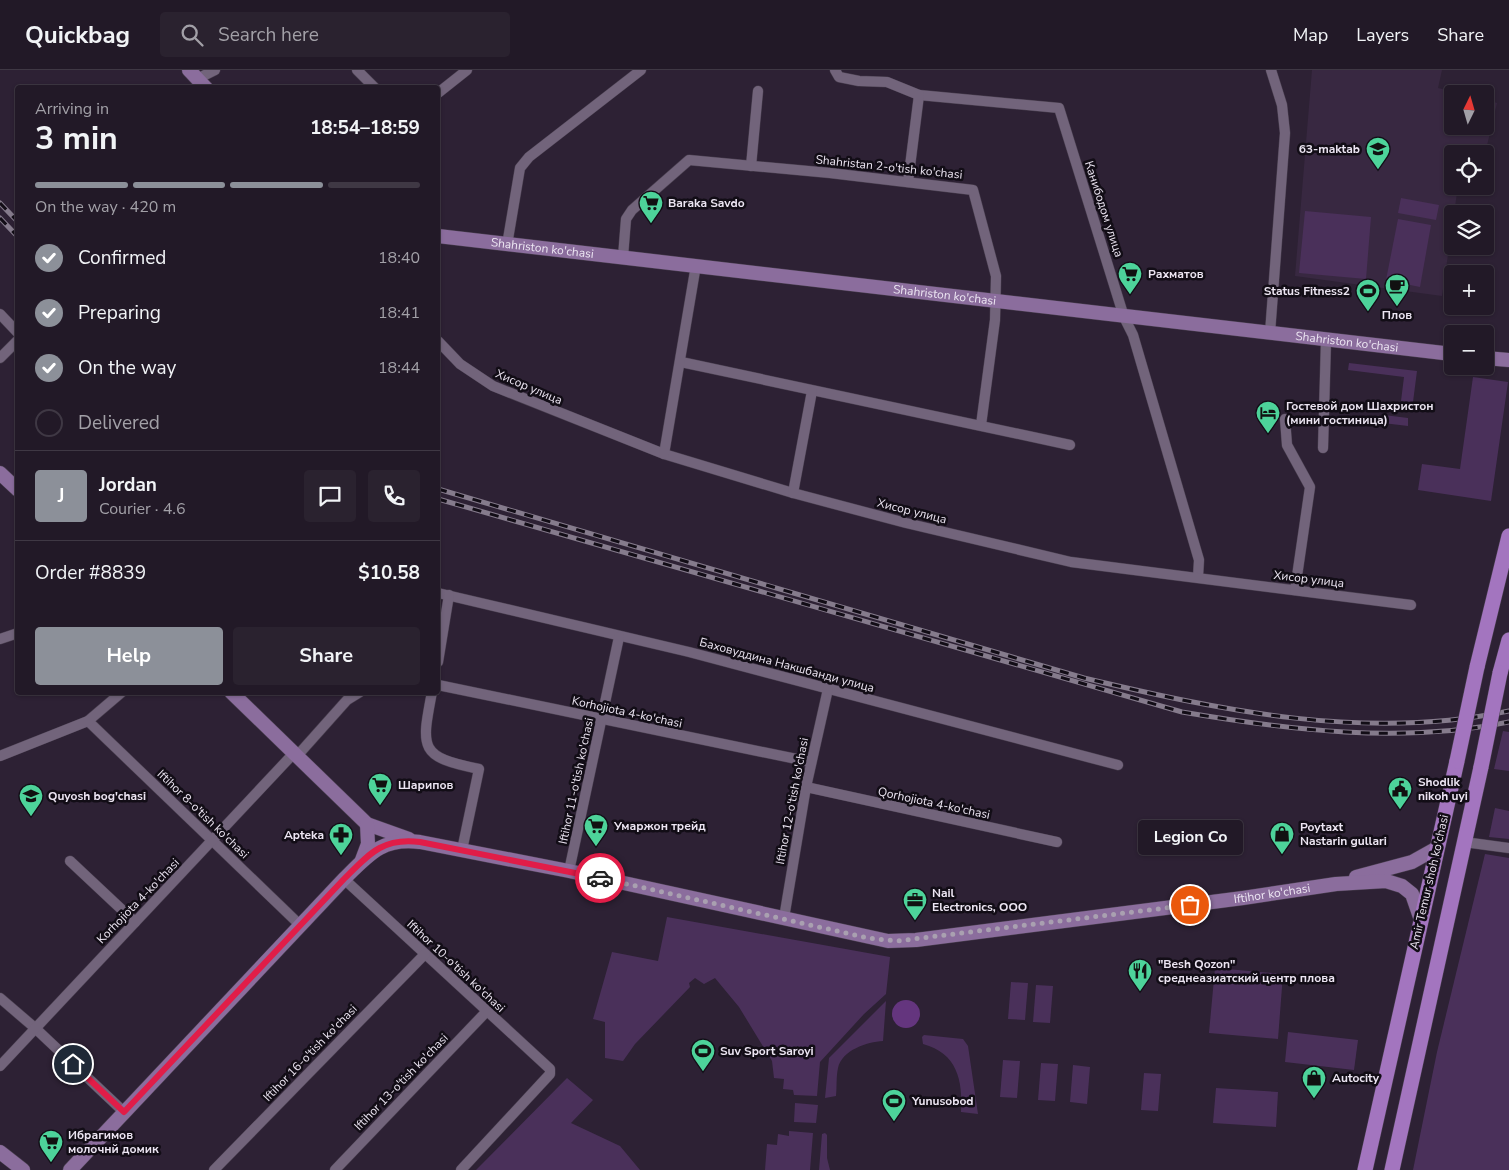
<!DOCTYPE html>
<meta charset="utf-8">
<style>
:root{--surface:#221927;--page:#2a222f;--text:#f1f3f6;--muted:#a2a0a7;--line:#3f3844;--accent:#8c9099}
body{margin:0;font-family:"Nunito Sans",sans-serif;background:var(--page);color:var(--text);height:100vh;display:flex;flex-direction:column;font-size:19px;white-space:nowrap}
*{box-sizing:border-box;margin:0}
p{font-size:16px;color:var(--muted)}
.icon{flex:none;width:28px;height:28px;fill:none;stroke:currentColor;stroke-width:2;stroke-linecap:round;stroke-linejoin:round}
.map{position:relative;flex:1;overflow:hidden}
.panel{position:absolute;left:15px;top:15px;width:425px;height:610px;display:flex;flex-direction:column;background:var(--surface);border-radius:5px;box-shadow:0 1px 4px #0004,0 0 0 1px var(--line)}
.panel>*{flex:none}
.needle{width:32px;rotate:5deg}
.fabs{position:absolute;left:1444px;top:15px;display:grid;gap:10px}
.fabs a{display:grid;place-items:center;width:50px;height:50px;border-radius:5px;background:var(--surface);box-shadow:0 1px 4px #0004,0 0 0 1px var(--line);font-size:25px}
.pin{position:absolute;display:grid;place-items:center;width:42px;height:42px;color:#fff;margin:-21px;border:2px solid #fff;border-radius:50%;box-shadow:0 1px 5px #0007}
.courier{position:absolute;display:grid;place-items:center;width:50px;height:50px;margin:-25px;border:4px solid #e11d48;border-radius:50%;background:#fff;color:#222;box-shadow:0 1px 6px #0007}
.bubble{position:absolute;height:35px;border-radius:5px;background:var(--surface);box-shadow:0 1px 4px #0004,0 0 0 1px var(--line);font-size:16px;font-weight:700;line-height:35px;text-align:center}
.headline em{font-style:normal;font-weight:700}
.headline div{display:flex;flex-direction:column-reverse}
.headline{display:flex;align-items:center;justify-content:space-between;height:85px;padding:0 20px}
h1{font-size:32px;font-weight:700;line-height:38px}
.bar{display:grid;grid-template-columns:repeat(4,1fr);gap:8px 5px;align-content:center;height:60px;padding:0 20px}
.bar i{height:6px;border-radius:4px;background:var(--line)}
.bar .current{background:var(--accent)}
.bar p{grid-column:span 4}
.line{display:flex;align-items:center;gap:12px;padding:0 20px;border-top:1px solid var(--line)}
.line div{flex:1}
.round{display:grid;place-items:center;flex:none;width:52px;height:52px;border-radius:5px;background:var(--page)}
ol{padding:0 20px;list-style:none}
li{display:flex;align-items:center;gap:15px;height:55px}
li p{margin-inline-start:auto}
li .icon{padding:5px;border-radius:50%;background:var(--accent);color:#fff;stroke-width:4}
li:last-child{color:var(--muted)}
li i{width:28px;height:28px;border:2px solid var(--line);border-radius:50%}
.cta{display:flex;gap:10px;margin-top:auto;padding:10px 20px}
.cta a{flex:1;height:58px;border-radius:5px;background:var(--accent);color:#fff;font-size:20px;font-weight:700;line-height:58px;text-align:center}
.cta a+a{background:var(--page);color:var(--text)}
header{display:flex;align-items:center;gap:30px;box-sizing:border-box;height:70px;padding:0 25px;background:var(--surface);border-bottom:1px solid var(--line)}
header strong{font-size:24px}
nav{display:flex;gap:28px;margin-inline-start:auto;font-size:18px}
.search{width:350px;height:45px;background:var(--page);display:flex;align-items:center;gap:12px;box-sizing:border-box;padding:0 18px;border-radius:5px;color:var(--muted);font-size:19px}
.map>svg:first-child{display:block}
.built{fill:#382841}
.green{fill:#4a305a}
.water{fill:#64357e}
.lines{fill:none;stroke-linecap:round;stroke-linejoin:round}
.street-casing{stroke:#493f4f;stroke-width:11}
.secondary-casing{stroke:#493f4f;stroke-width:15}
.primary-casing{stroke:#493f4f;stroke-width:16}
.street{stroke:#72647b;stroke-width:10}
.secondary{stroke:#8b6d9d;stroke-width:14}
.primary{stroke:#a375bf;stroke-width:15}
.rail-casing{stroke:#857b8c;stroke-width:5}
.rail{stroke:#120d16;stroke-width:3;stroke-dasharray:9;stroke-linecap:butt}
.primary-bridge-casing{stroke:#493f4f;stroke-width:16;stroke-linecap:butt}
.primary-bridge{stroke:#a375bf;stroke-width:15}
.done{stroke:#a9a0b0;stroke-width:5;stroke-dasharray:0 9}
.route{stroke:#e11d48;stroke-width:6}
.labels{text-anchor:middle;stroke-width:5;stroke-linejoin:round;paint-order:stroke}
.poi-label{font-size:12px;font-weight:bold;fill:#ece5f2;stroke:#120d16;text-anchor:start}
.street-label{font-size:12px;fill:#ece5f2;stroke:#120d16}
</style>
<header>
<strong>Quickbag</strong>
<div class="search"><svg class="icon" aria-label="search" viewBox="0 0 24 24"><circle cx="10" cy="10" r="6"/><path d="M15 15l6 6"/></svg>Search here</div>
<nav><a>Map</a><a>Layers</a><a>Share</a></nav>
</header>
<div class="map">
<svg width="1509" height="1100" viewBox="0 0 1509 1100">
<rect width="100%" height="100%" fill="#2d2134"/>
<path class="built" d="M1312,0H1442L1438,18L1463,24H1452V56H1485V29L1497,33L1485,84H1452V116H1458L1442,226L1295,206Z"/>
<g class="green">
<path d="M1401,128L1439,135L1436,150L1398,143Z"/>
<path d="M1305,141L1371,147L1366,209L1299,203Z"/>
<path d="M1398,149L1431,155L1420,217L1386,210Z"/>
<path d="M1349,293L1417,301L1413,332L1401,331L1404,307L1348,300Z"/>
<path d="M1473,307L1508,312L1491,431L1418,420L1422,394L1460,399Z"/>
<path d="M1384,345L1408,348V356L1383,353Z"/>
<path d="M1503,661L1509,662V701L1494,699Z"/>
<path d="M1495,738L1509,741V769L1489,767Z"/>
<path d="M1485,784L1509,788V1100H1413L1437,982Z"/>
<path d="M667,847L890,887L886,924L864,944L820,992L817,1026L794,1025L793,1020L783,1019L784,1009L774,1008L772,991L739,937L715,908L704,914L695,908L689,913L690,917L635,974L623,991L605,988V952L593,949L612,882L658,891Z"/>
<path d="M1215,898L1283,904L1278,969L1209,963Z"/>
<path d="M1011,912L1028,913L1025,950L1008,949Z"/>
<path d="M1036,915L1053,916L1050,953L1033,952Z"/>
<path d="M886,931L883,971C867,972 842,980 838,998C836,1007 837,1017 836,1026L825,1028L829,988Z"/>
<path d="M1288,962L1358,970L1354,1000L1285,992Z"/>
<path d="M924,965L963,969L968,976L978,1044L961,1042C963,1010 957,983 923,974L922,967Z"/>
<path d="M1003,990L1020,991L1017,1028L1000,1027Z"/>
<path d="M1041,993L1058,994L1055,1031L1038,1030Z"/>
<path d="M1073,995L1090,997L1087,1034L1070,1032Z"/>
<path d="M1144,1003L1161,1004L1158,1041L1141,1040Z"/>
<path d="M567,1008L593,1030L571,1053L620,1076L640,1100H476Z"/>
<path d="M1216,1018L1278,1022L1276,1057L1213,1053Z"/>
<path d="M795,1033L818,1035L816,1053L794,1052Z"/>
<path d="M789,1061L813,1063L810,1100H765L767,1074L777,1075L778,1064L789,1066Z"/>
<path d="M825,1063L827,1065V1088L830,1100H819L822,1064Z"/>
</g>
<circle class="water" cx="906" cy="944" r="14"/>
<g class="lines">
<defs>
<g id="street">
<path d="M357,0L375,18"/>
<path d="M835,0L839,7L859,11L887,12L919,25L1059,38L1124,247L1133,265L1199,490L1198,507"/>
<path d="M197,9L215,0"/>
<path d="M438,23L467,0"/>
<path d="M751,96L758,21"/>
<path d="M908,112L919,25"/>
<path d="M507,175L520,98L529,87L641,0"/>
<path d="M623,187L626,149L632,140L689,90L830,103L973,120L996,206L995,250L981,355"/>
<path d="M0,244L18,263"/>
<path d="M1270,263L1285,63L1282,35L1271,0"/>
<path d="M438,271L460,294L493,316L664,384L793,423L906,453L1071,492L1411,535"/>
<path d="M0,288L18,270"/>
<path d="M681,292L1070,375"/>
<path d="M1285,349L1287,375L1310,417L1295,520"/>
<path d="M1323,378L1326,270"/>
<path d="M664,384L696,195"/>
<path d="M793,423L812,321"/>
<path d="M438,523L689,582L1118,695"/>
<path d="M0,569L18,563"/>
<path d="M438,592L449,525"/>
<path d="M438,615L811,692"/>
<path d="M432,622C421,679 419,687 479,699L462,780"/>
<path d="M88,651L300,855"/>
<path d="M0,686L88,651L122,622"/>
<path d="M297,686L347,630L360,622"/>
<path d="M806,717L1057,772"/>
<path d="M1464,772L1509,778"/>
<path d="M70,791L135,852"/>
<path d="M569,801L619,567"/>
<path d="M344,809L550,999V1004L461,1100"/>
<path d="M784,848L806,717L828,619"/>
<path d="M0,928L35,958L124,1042"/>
<path d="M0,996L294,683"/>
<path d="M214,1100L425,884"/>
<path d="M335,1100L486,942"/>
</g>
<g id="secondary">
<path d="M189,0L206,18"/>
<path id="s1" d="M438,166L1452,284"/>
<path d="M1485,288L1509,290"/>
<path d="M0,403L18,420"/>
<path d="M231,622L367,754L409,769"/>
<path d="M362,790L368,774L367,754"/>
<path d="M1356,807L1412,792L1437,778"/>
<path d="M0,1082L23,1100"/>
<path id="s2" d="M70,1100L344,809C369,784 383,767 420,772L569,801L888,871L916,870L1243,828L1336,814L1386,811L1402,816L1412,824L1421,850"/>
</g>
<g id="primary">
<path d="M1477,597L1509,466"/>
<path d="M1500,603L1509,570"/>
<path d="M1365,1100L1457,691"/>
<path d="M1392,1100L1481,697"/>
</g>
</defs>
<use href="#street" class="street-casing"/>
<use href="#secondary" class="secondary-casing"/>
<use href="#primary" class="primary-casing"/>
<use href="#street" class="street"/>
<use href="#secondary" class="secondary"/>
<use href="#primary" class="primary"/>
<defs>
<g id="rail">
<path d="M0,133L18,152"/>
<path d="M0,148L18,167"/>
<path d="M438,419L1084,608C1223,641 1367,671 1509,641"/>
<path d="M438,429L1182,642C1289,660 1401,674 1509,652"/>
</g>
</defs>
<use href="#rail" class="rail-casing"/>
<use href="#rail" class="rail"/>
<defs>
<g id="primary-bridge">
<path d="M1457,691L1477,597"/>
<path d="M1481,697L1500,603"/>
</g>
</defs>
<use href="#primary-bridge" class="primary-bridge-casing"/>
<use href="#primary-bridge" class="primary-bridge"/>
</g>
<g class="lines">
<path class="done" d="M600,808L868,868L897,871L1190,835"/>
<path class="route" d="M73,994L124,1042L344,809C369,784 383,767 420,772L600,808"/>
</g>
<defs>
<symbol id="school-pin" viewBox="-11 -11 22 30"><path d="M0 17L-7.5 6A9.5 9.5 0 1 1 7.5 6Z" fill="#4dd39a" stroke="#120d16"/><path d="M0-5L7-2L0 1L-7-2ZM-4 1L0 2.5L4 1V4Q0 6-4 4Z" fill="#111"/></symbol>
<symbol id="supermarket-pin" viewBox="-11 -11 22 30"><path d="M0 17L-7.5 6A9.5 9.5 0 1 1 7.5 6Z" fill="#4dd39a" stroke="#120d16"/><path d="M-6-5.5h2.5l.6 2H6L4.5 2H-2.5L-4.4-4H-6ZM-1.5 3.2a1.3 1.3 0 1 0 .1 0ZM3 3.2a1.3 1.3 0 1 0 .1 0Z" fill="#111"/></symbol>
<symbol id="cafe-pin" viewBox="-11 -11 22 30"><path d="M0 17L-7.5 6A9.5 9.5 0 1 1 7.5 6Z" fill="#4dd39a" stroke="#120d16"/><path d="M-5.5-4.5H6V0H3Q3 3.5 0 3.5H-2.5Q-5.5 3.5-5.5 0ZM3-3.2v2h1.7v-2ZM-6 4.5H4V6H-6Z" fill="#111"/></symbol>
<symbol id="stadium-pin" viewBox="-11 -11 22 30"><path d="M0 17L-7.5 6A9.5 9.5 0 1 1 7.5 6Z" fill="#4dd39a" stroke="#120d16"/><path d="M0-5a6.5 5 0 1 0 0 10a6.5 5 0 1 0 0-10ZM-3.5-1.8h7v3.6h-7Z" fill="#111"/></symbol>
<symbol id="hotel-pin" viewBox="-11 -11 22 30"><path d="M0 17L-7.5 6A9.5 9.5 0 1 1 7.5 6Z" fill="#4dd39a" stroke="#120d16"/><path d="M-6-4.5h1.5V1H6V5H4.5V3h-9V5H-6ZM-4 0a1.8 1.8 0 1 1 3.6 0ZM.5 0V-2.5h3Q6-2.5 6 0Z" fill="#111"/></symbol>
<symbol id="civic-pin" viewBox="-11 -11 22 30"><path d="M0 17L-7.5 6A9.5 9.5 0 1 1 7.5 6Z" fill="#4dd39a" stroke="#120d16"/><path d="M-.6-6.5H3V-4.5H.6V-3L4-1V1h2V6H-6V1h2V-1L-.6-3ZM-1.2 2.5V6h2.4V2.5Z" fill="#111"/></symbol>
<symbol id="shop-pin" viewBox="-11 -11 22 30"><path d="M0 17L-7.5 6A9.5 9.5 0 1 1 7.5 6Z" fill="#4dd39a" stroke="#120d16"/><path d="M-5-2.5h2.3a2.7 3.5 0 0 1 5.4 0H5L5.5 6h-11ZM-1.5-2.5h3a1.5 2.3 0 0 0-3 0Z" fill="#111"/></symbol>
<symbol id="pharmacy-pin" viewBox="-11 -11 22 30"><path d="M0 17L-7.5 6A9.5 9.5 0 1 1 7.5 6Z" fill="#4dd39a" stroke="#120d16"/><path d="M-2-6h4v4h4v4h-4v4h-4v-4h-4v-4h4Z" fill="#111"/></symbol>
<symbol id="office-pin" viewBox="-11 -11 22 30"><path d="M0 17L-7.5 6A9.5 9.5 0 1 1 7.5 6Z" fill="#4dd39a" stroke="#120d16"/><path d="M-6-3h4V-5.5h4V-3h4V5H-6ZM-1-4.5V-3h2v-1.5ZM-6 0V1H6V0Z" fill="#111"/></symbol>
<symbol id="restaurant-pin" viewBox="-11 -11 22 30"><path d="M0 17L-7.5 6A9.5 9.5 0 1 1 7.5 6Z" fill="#4dd39a" stroke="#120d16"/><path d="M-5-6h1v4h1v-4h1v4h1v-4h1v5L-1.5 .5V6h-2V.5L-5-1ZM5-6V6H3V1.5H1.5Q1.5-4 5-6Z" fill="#111"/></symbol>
</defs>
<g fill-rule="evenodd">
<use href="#school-pin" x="1364" y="65" width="28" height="38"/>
<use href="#supermarket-pin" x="637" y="119" width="28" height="38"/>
<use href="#supermarket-pin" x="1116" y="190" width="28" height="38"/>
<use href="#cafe-pin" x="1383" y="202" width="28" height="38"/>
<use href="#stadium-pin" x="1354" y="207" width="28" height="38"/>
<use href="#hotel-pin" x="1254" y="329" width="28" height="38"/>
<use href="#supermarket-pin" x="366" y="701" width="28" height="38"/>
<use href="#civic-pin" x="1386" y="705" width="28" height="38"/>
<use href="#school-pin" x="17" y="712" width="28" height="38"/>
<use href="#supermarket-pin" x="582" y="742" width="28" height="38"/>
<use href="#shop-pin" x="1268" y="750" width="28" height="38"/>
<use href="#pharmacy-pin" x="327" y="751" width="28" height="38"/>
<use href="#office-pin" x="901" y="816" width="28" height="38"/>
<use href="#restaurant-pin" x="1126" y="887" width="28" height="38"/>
<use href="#stadium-pin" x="689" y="967" width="28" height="38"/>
<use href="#shop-pin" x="1300" y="994" width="28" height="38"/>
<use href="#stadium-pin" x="880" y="1017" width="28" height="38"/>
<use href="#supermarket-pin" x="37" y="1058" width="28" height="38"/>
</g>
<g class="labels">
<g class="poi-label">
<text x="1360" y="83" text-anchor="end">63-maktab</text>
<text x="668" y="137">Baraka Savdo</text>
<text x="1148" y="208">Рахматов</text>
<text x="1350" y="225" text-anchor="end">Status Fitness2</text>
<text x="1397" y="249" text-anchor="middle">Плов</text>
<text x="1286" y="340">Гостевой дом Шахристон<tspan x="1286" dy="14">(мини гостиница)</tspan></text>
<text x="1418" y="716">Shodlik<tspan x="1418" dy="14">nikoh uyi</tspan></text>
<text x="398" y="719">Шарипов</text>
<text x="48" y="730">Quyosh bog'chasi</text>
<text x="614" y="760">Умаржон трейд</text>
<text x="1300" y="761">Poytaxt<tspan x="1300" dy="14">Nastarin gullari</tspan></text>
<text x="324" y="769" text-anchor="end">Apteka</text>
<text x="932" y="827">Nail<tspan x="932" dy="14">Electronics, ООО</tspan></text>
<text x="1158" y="898">"Besh Qozon"<tspan x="1158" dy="14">среднеазиатский центр плова</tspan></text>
<text x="720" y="985">Suv Sport Saroyi</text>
<text x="1332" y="1012">Autocity</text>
<text x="912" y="1035">Yunusobod</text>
<text x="68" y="1069">Ибрагимов<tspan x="68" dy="14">молочнй домик</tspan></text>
</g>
<g class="street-label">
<text transform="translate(889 97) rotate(6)" y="4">Shahristan 2-o'tish ko'chasi</text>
<text transform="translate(1104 139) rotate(72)" y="4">Канибодом улица</text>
<text dy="4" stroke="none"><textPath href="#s1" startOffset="105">Shahriston ko'chasi</textPath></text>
<text dy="4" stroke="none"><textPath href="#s1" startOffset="510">Shahriston ko'chasi</textPath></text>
<text dy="4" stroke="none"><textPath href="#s1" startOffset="915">Shahriston ko'chasi</textPath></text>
<text transform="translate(529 317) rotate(23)" y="4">Хисор улица</text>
<text transform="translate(912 441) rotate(14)" y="4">Хисор улица</text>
<text transform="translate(1309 509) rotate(7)" y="4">Хисор улица</text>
<text transform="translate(787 595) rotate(15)" y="4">Баховуддина Накшбанди улица</text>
<text transform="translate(627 642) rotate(12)" y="4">Korhojiota 4-ko'chasi</text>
<text transform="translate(576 711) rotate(-78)" y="4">Iftihor 11-o'tish ko'chasi</text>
<text transform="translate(792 731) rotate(-79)" y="4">Iftihor 12-o'tish ko'chasi</text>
<text transform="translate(934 733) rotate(12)" y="4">Qorhojiota 4-ko'chasi</text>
<text transform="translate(203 744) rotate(44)" y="4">Iftihor 8-o'tish ko'chasi</text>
<text transform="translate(1429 812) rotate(-77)" y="4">Amir Temur shoh ko'chasi</text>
<text dy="4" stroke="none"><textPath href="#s2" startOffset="1354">Iftihor ko'chasi</textPath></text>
<text transform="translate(138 831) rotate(-46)" y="4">Korhojiota 4-ko'chasi</text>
<text transform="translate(456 896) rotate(43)" y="4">Iftihor 10-o'tish ko'chasi</text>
<text transform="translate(310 983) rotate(-46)" y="4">Iftihor 16-o'tish ko'chasi</text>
<text transform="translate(401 1012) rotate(-46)" y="4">Iftihor 13-o'tish ko'chasi</text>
</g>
</g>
</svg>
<div class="fabs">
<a><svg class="needle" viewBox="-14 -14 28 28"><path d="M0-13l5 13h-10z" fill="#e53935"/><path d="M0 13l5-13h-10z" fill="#a2a0a7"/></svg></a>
<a><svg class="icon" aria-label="locate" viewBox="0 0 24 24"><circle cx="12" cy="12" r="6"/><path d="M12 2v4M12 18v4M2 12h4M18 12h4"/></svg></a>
<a><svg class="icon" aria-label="layers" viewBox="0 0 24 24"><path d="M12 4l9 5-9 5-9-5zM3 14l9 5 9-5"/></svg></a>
<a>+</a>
<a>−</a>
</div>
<div class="pin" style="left:1190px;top:835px;background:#ea580c"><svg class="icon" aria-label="bag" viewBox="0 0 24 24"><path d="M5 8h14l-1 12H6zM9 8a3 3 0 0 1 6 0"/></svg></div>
<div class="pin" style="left:73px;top:994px;background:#1f2937"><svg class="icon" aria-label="home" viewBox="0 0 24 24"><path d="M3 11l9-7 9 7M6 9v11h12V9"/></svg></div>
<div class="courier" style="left:600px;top:808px"><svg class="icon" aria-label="car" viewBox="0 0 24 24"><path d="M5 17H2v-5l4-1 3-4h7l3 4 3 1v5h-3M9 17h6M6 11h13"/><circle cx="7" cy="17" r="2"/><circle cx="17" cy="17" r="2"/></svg></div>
<div class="bubble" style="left:1138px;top:750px;width:105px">Legion Co</div>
<section class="panel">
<div class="headline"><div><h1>3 min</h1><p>Arriving in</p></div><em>18:54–18:59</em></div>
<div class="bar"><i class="current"></i><i class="current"></i><i class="current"></i><i></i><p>On the way · 420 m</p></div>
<ol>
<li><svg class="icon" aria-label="check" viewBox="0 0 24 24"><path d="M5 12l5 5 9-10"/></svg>Confirmed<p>18:40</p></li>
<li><svg class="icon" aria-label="check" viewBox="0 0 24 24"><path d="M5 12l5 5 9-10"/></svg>Preparing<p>18:41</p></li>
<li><svg class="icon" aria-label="check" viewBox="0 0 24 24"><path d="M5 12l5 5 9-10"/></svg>On the way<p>18:44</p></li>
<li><i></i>Delivered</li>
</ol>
<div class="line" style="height:90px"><b class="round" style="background:var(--accent);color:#fff">J</b><div><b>Jordan</b><p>Courier · 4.6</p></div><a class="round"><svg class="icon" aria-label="chat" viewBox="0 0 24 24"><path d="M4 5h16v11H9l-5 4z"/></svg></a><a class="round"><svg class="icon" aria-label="phone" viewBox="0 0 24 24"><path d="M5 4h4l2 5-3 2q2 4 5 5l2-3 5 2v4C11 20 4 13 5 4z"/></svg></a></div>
<div class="line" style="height:65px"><div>Order #8839</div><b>$10.58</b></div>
<div class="cta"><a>Help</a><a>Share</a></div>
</section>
</div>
